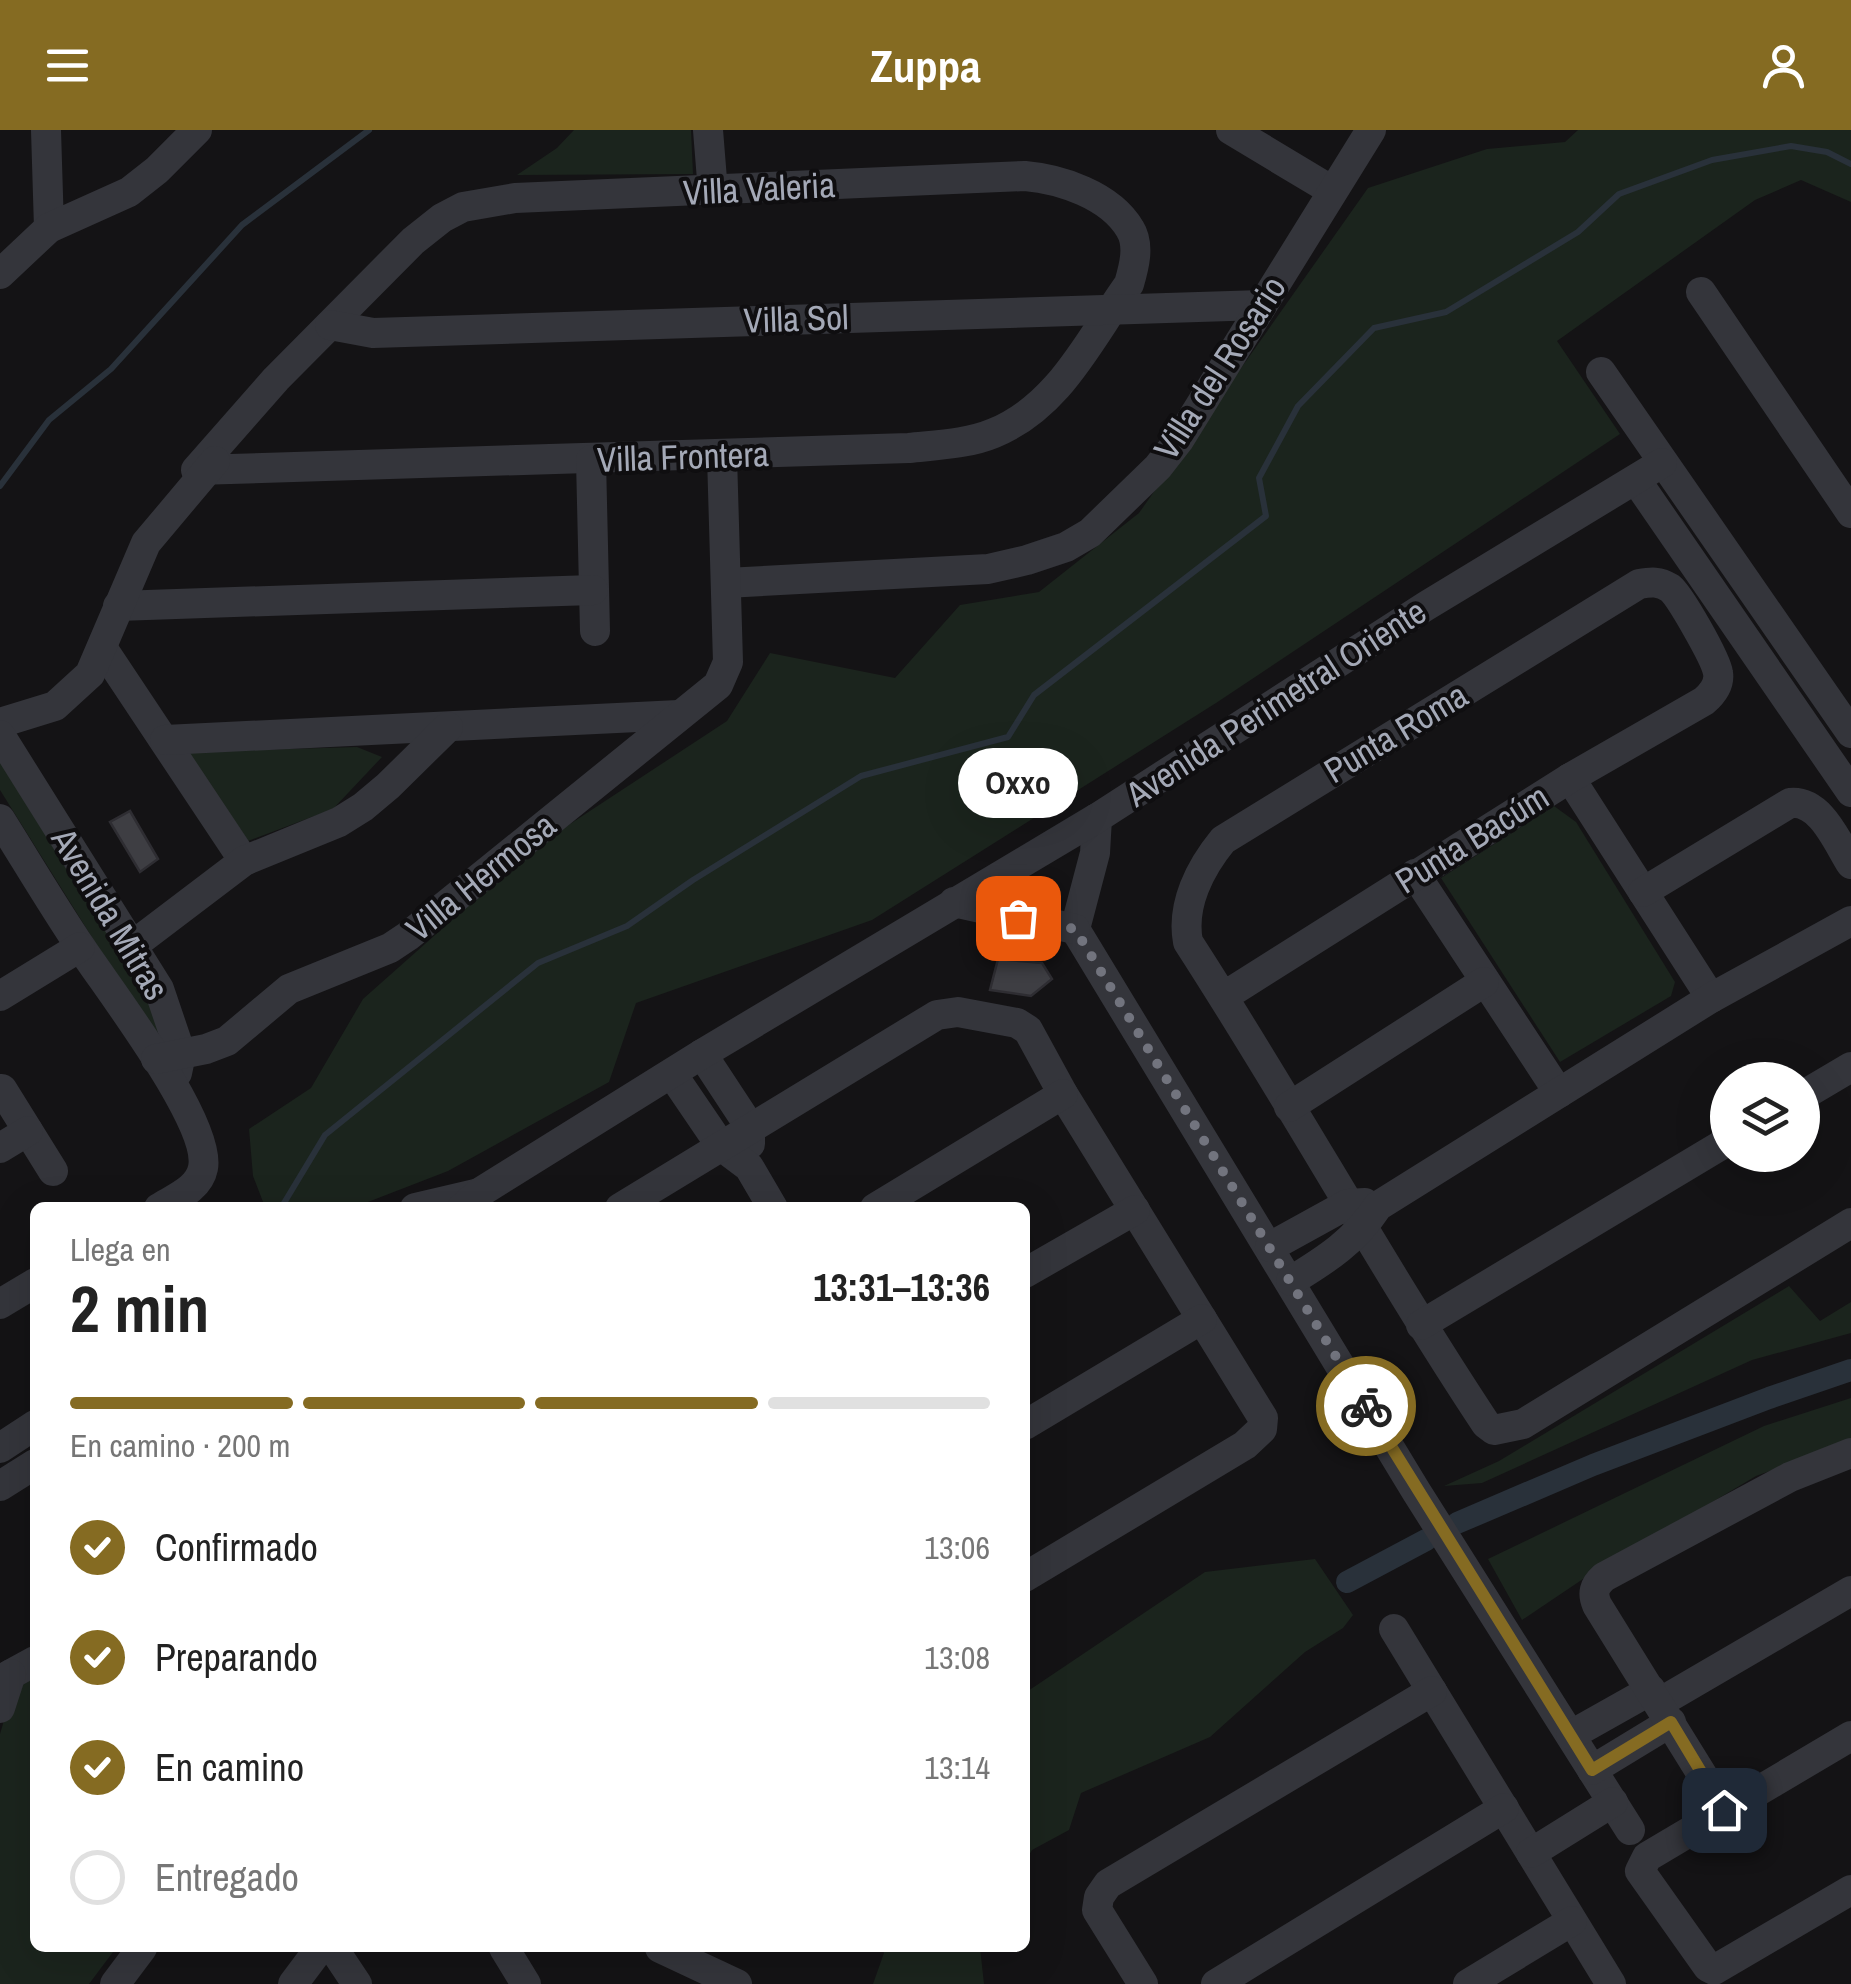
<!DOCTYPE html>
<html lang="es">
<meta charset="utf-8">
<style>
:root{--surface:#fff;--page:#f2f2f2;--text:#222;--muted:#767676;--line:#e0e0e0;--accent:#856b22}
body{margin:0;font-family:"Archivo Narrow",sans-serif;background:var(--page);color:var(--text);height:100vh;display:flex;flex-direction:column;font-size:38px;white-space:nowrap}
*{box-sizing:border-box;margin:0}
p{font-size:32px;color:var(--muted)}
.icon{flex:none;width:55px;height:55px;fill:none;stroke:currentColor;stroke-width:2;stroke-linecap:round;stroke-linejoin:round}
.map{position:relative;flex:1;overflow:hidden}
.drawer{position:absolute;left:30px;top:1072px;width:1000px;height:750px;display:flex;flex-direction:column;background:var(--surface);border-radius:15px;box-shadow:0 10px 40px #0002}
.drawer>*{flex:none}
.buttons{position:absolute;left:1710px;top:932px;display:grid;gap:20px}
.buttons a{display:grid;place-items:center;width:110px;height:110px;border-radius:50%;background:var(--surface);box-shadow:0 10px 40px #0002;font-size:50px}
.pin{position:absolute;display:grid;place-items:center;width:85px;height:85px;color:#fff;margin:-42px;border-radius:20px;box-shadow:0 5px 15px #0006}
.courier{position:absolute;display:grid;place-items:center;width:100px;height:100px;margin:-50px;border:8px solid #856b22;border-radius:50%;background:#fff;color:#222;box-shadow:0 2px 12px #0007}
.bubble{position:absolute;height:70px;border-radius:35px;background:var(--surface);box-shadow:0 10px 40px #0002;font-size:32px;font-weight:700;line-height:70px;text-align:center}
.summary em{font-style:normal;font-weight:700}
.summary div{display:flex;flex-direction:column-reverse}
.summary{display:flex;align-items:center;justify-content:space-between;height:170px;padding:0 40px}
h1{font-size:65px;font-weight:700;line-height:75px}
.bar{display:grid;grid-template-columns:repeat(4,1fr);gap:15px 10px;align-content:center;height:120px;padding:0 40px}
.bar i{height:12px;border-radius:8px;background:var(--line)}
.bar .on{background:var(--accent)}
.bar p{grid-column:span 4}
ol{padding:0 40px;list-style:none}
li{display:flex;align-items:center;gap:30px;height:110px}
li p{margin-inline-start:auto}
li .icon{padding:10px;border-radius:50%;background:var(--accent);color:#fff;stroke-width:4}
li:last-child{color:var(--muted)}
li i{width:55px;height:55px;border:5px solid var(--line);border-radius:50%}
header{display:flex;justify-content:space-between;align-items:center;height:130px;padding:0 40px;background:var(--accent);color:#fff;font-size:45px;font-weight:700}
.map>svg:first-child{display:block}
.green{fill:#1b241d}
.lines{fill:none;stroke-linecap:round;stroke-linejoin:round}
.stream{stroke:#29313a;stroke-width:6}
.canal{stroke:#29313a;stroke-width:22}
.building{fill:#3e3e43;stroke:#2e2d32;stroke-width:2.5}
.minor{stroke:#34353b;stroke-width:30}
.done{stroke:#72747e;stroke-width:10;stroke-dasharray:0 18}
.route{stroke:#856b22;stroke-width:12}
.labels{text-anchor:middle;stroke-width:8;stroke-linejoin:round;paint-order:stroke}
.street-label{font-size:35px;fill:#a4a9b7;stroke:#0f0e10}
</style>
<header><svg class="icon" aria-label="menu" viewBox="0 0 24 24"><path d="M4 6h16M4 12h16M4 18h16"/></svg>Zuppa<svg class="icon" aria-label="person" viewBox="0 0 24 24"><circle cx="12" cy="8" r="4"/><path d="M4 21q1-7 8-7t8 7"/></svg></header>
<div class="map">
<svg width="1851" height="1854" viewBox="0 0 1851 1854">
<rect width="100%" height="100%" fill="#141315"/>
<g class="green">
<path d="M574,0H691L693,44L517,45L557,18Z"/>
<path d="M1578,0H1851V72L1801,50L1755,70L1557,211L1620,304L1216,573L872,790L636,873L609,952L448,1041L355,1077H265L253,1046L249,999L311,958L363,869L532,719L727,591L770,523L895,548L960,475L1039,462L1139,383L1368,58L1487,19L1565,12Z"/>
<path d="M357,617L382,627L333,679L248,711L188,622Z"/>
<path d="M0,632L166,898L153,905L0,660Z"/>
<path d="M1554,676L1576,692L1675,852L1671,866L1560,932L1441,748Z"/>
<path d="M1789,1156L1820,1191L1851,1172V1203L1752,1230L1482,1353L1444,1356L1499,1331Z"/>
<path d="M1851,1268V1311L1756,1346L1583,1449L1522,1490L1488,1429L1764,1296Z"/>
<path d="M1315,1429L1353,1485L1343,1498L1305,1522L1210,1607L1081,1663L1069,1700L1032,1720L1025,1732V1563L1205,1442Z"/>
<path d="M35,1541V1818H116L89,1854H0V1604L13,1560Z"/>
<path d="M881,1818H980L984,1854H873L884,1823Z"/>
</g>
<g class="lines">
<g class="stream">
<path d="M0,356L49,290L111,239L242,95L369,0"/>
<path d="M281,1078L325,1005L538,833L627,796L693,750L861,646L1008,607L1034,565L1266,386L1259,348L1298,276L1374,198L1446,182L1578,102L1619,64L1712,30L1791,16L1827,22L1851,34"/>
</g>
<g class="canal">
<path d="M1457,1393L1593,1335L1769,1268L1851,1240"/>
<path d="M1347,1452L1426,1410"/>
</g>
</g>
<g class="building">
<path d="M130,681L158,729L140,742L110,692Z"/>
<path d="M998,829L1042,833L1052,849L1031,866L990,860Z"/>
</g>
<g class="lines">
<g class="minor">
<path d="M46,0L49,98"/>
<path d="M708,0L713,62"/>
<path d="M1231,0L1331,60"/>
<path d="M1025,46C1060,49 1110,65 1130,99C1140,115 1134,137 1129,154C1090,208 1060,276 994,303C968,314 937,315 909,318L196,340L276,249L413,111L442,88L463,77L515,68Z"/>
<path d="M0,144L49,98L129,62L157,40L197,0"/>
<path d="M1701,162L1851,383"/>
<path d="M330,195L373,203L1262,175"/>
<path d="M1601,242L1851,603"/>
<path d="M591,330L595,501"/>
<path d="M1636,350L1851,662"/>
<path d="M726,453L988,439L1027,430L1066,417L1090,403L1158,337L1179,310L1371,0"/>
<path d="M118,476L593,460"/>
<path d="M103,519L244,731"/>
<path d="M0,593L55,576L90,544L146,413L215,331"/>
<path d="M0,605L159,859L181,924L177,943"/>
<path d="M165,610L679,585"/>
<path d="M1570,648L1711,868"/>
<path d="M1097,688L1095,723L1075,799L1416,1361L1630,1700"/>
<path d="M0,689C27,732 53,776 82,819C109,860 212,993 203,1038C199,1059 175,1068 159,1078"/>
<path d="M1415,744L1559,963"/>
<path d="M1643,762L1790,673C1821,670 1837,712 1851,734"/>
<path d="M954,772L1075,799"/>
<path d="M132,816L244,731L339,692L363,677L388,656L448,597"/>
<path d="M0,866L80,817"/>
<path d="M1223,867L1570,648L1704,571C1712,564 1720,555 1718,543C1716,529 1680,466 1670,458C1659,451 1651,452 1639,454L1223,710C1200,738 1181,775 1188,812C1291,971 1382,1137 1486,1294L1494,1300L1523,1294L1851,1093"/>
<path d="M702,924L750,997V1014"/>
<path d="M156,929L206,919L227,911L289,859L390,818L408,806L718,555L728,532L722,326"/>
<path d="M672,944L721,1016L749,1037L773,1078"/>
<path d="M2,959L53,1041"/>
<path d="M1802,966L1851,937"/>
<path d="M1289,977L1484,852"/>
<path d="M0,1018L28,1001"/>
<path d="M415,1078L479,1063"/>
<path d="M462,1078L479,1063L702,924L1097,688L1426,476L1662,333"/>
<path d="M620,1078L937,885L958,882L1017,893L1028,900L1063,964L1263,1288L1262,1299L1245,1315L1025,1447"/>
<path d="M875,1078L1063,964"/>
<path d="M1270,1117L1348,1074L1365,1073"/>
<path d="M1025,1143L1135,1080"/>
<path d="M1291,1151C1327,1129 1355,1111 1378,1076L1711,868L1851,791"/>
<path d="M0,1174L35,1153"/>
<path d="M1421,1195L1728,1011"/>
<path d="M1025,1295L1202,1189"/>
<path d="M0,1318L35,1295"/>
<path d="M0,1356L35,1334"/>
<path d="M1394,1499L1611,1854"/>
<path d="M0,1550L35,1531"/>
<path d="M1659,1573L1851,1461"/>
<path d="M0,1578L11,1544"/>
<path d="M1571,1605L1651,1560"/>
<path d="M1851,1606L1647,1727L1640,1741L1708,1837L1714,1840L1851,1760"/>
<path d="M1592,1640L1671,1592"/>
<path d="M1724,1680L1597,1475C1592,1463 1594,1456 1604,1447L1790,1347L1851,1323"/>
<path d="M1531,1723L1613,1672"/>
<path d="M333,1818L357,1854"/>
<path d="M504,1818L526,1854"/>
<path d="M660,1818L737,1854"/>
<path d="M115,1854L142,1818"/>
<path d="M293,1854L320,1818"/>
<path d="M1143,1854L1097,1780L1099,1767L1108,1754L1432,1561"/>
<path d="M1216,1854L1504,1678"/>
<path d="M1468,1854L1572,1791"/>
</g>
</g>
<g class="lines">
<path class="done" d="M1018,788L1075,799L1366,1276"/>
<path class="route" d="M1366,1276L1592,1640L1671,1592L1724,1680"/>
</g>
<g class="labels">
<g class="street-label">
<text transform="translate(759 59) rotate(-3)" y="12">Villa Valeria</text>
<text transform="translate(796 189) rotate(-2)" y="12">Villa Sol</text>
<text transform="translate(1220 238) rotate(-57)" y="12">Villa del Rosario</text>
<text transform="translate(683 327) rotate(-2)" y="12">Villa Frontera</text>
<text transform="translate(1276 573) rotate(-33)" y="12">Avenida Perimetral Oriente</text>
<text transform="translate(1396 603) rotate(-31)" y="12">Punta Roma</text>
<text transform="translate(1472 709) rotate(-32)" y="12">Punta Bacúm</text>
<text transform="translate(481 747) rotate(-39)" y="12">Villa Hermosa</text>
<text transform="translate(110 784) rotate(59)" y="12">Avenida Mitras</text>
</g>
</g>
</svg>
<div class="buttons">
<a><svg class="icon" aria-label="layers" viewBox="0 0 24 24"><path d="M12 4l9 5-9 5-9-5zM3 14l9 5 9-5"/></svg></a>
</div>
<div class="pin" style="left:1018px;top:788px;background:#ea580c"><svg class="icon" aria-label="bag" viewBox="0 0 24 24"><path d="M5 8h14l-1 12H6zM9 8a3 3 0 0 1 6 0"/></svg></div>
<div class="pin" style="left:1724px;top:1680px;background:#1f2937"><svg class="icon" aria-label="home" viewBox="0 0 24 24"><path d="M3 11l9-7 9 7M6 9v11h12V9"/></svg></div>
<div class="courier" style="left:1366px;top:1276px"><svg class="icon" aria-label="bike" viewBox="0 0 24 24"><circle cx="6" cy="16" r="4"/><circle cx="18" cy="16" r="4"/><path d="M6 16l4-8h5l3 8M10 8l3 8H6M13 5h3"/></svg></div>
<div class="bubble" style="left:958px;top:618px;width:120px">Oxxo</div>
<section class="drawer">
<div class="summary"><div><h1>2 min</h1><p>Llega en</p></div><em>13:31–13:36</em></div>
<div class="bar"><i class="on"></i><i class="on"></i><i class="on"></i><i></i><p>En camino · 200 m</p></div>
<ol>
<li><svg class="icon" aria-label="check" viewBox="0 0 24 24"><path d="M5 12l5 5 9-10"/></svg>Confirmado<p>13:06</p></li>
<li><svg class="icon" aria-label="check" viewBox="0 0 24 24"><path d="M5 12l5 5 9-10"/></svg>Preparando<p>13:08</p></li>
<li><svg class="icon" aria-label="check" viewBox="0 0 24 24"><path d="M5 12l5 5 9-10"/></svg>En camino<p>13:14</p></li>
<li><i></i>Entregado</li>
</ol>
</section>
</div>
